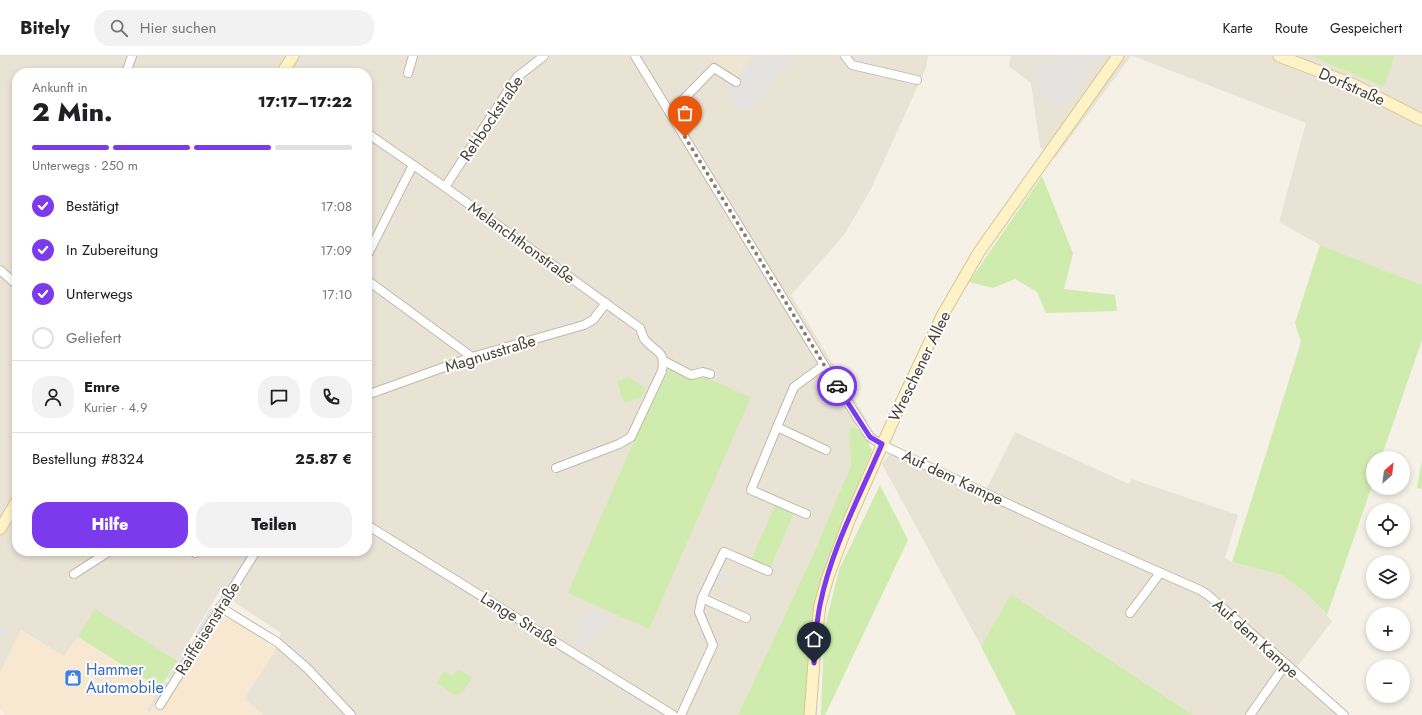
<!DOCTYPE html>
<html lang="de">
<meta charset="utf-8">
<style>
:root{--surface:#fff;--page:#f2f2f2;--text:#202124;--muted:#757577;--line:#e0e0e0;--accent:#7c3aed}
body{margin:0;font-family:Jost,sans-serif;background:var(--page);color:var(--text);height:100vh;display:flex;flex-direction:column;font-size:15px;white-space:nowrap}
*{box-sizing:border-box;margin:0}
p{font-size:13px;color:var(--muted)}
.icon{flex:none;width:22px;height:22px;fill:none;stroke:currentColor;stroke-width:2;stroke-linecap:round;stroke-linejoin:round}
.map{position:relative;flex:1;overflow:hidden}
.drawer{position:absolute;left:12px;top:12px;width:360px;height:488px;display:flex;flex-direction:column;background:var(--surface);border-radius:16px;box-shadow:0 2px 6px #0003}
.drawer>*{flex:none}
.needle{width:26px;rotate:28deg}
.buttons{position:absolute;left:1366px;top:395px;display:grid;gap:8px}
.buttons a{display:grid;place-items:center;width:44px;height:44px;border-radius:50%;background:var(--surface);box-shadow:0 2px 6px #0003;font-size:20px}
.pin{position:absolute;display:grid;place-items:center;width:34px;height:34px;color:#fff;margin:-41px -17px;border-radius:50% 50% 50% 0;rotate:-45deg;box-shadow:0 0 4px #0007}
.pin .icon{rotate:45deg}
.courier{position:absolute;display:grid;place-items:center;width:40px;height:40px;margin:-20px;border:3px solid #7c3aed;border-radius:50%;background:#fff;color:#222;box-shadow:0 1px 5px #0007}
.headline em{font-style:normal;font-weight:800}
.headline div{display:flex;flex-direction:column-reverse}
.headline{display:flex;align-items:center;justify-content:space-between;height:68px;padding:0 20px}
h1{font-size:26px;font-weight:800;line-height:30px}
.bar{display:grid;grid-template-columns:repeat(4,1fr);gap:6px 4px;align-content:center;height:48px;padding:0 20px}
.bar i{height:5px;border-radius:3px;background:var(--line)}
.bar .active{background:var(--accent)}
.bar p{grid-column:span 4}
.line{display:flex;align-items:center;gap:10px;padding:0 20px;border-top:1px solid var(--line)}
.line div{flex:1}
.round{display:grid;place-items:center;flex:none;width:42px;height:42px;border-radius:16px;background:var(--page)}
ol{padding:0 20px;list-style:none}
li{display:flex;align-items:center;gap:12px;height:44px}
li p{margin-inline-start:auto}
li .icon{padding:4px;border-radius:50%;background:var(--accent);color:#fff;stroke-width:4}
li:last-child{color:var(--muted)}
li i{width:22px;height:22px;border:2px solid var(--line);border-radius:50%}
.primary-button{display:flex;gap:8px;margin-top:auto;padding:8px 20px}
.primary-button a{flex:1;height:46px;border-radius:16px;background:var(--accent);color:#fff;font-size:16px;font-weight:800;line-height:46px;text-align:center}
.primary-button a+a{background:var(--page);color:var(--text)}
header{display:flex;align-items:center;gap:24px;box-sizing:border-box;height:56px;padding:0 20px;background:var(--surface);border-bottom:1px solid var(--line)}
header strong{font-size:19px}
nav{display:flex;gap:22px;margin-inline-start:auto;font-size:14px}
.search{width:280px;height:36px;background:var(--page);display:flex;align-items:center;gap:10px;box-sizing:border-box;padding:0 14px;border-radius:16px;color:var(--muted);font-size:15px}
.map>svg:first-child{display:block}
.residential{fill:#e9e3d5;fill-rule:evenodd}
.commercial{fill:#f8e8d1}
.education{fill:#efe6d0}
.green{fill:#cfebad}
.parking{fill:#e5e3df}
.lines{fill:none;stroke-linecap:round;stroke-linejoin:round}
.street-casing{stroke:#c1b9a9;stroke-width:10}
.secondary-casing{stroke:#d8c594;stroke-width:13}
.street{stroke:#fff;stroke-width:8}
.secondary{stroke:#fff2c7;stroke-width:11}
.done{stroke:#857f73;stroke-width:4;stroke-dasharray:0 7.2}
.route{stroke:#7c3aed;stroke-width:5}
.labels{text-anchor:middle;stroke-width:4;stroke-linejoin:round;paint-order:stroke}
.street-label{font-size:16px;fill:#484135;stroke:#fff}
.shop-label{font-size:16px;fill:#366cbe;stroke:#fff;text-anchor:start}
</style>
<header>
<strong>Bitely</strong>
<div class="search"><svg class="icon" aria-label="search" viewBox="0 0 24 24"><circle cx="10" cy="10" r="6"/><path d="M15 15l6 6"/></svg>Hier suchen</div>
<nav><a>Karte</a><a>Route</a><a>Gespeichert</a></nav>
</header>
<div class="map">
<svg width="1422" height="659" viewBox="0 0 1422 659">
<rect width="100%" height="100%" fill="#f5f1e7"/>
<g class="residential">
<path d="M0,0H928L926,12L871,133L844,179L791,239L868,366L849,374L851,409L812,501L738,659H263L244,643L276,593L281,577L219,536L160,632L78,581L64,600L21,574L0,617ZM17,17H367V495H17Z"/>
<path d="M1011,0H1131L1055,102L1040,91L1031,27L1009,10Z"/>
<path d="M1133,0H1311L1384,31L1395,0H1422V229L1320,189L1279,166L1306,67Z"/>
<path d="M1015,376L1129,428L1132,423L1238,459L1225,502L1232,506L1282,519L1307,538L1332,565L1294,615L1339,659H1193L1011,538L981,590L882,408L892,394L985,436Z"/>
</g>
<path class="commercial" d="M229,561L276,593L244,643L263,659H4L0,653V617L21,574L64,600L78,581L160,632L172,638L219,562Z"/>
<path class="education" d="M706,0H752L738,21Z"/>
<g class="green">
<path d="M1311,0H1395L1384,31Z"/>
<path d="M1042,120L1073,197L1064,233L1115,239L1117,255L1046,257L1037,236L1015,223L993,232L969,226Z"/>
<path d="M1320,189L1422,229V284L1381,402H1373V427L1327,559L1307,538L1282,519L1232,506L1301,286L1295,267Z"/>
<path d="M670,312L702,320L751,341L649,573L568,537L641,369Z"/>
<path d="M629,321L645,332L642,341L624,347L617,325Z"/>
<path d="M854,371L863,376L872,394L845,463L815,552L804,659H738L812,501L851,409L849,373Z"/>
<path d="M1422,404V433L1417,432Z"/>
<path d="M880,429L908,484L825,659H821L824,574L839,514Z"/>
<path d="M775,449L794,457L770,512L751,504Z"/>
<path d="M1011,538L1193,659H1016L981,590Z"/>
<path d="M95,553L177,605L160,632L78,581Z"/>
<path d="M458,613L472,622L463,636L455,639L437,627L444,615L452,621Z"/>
</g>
<g class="parking">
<path d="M305,0H313L302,17H297L295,16Z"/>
<path d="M752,0H785L792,8L778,16L753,53L738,54L725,28L738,21Z"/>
<path d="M855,0L872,3L870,9L854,5Z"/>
<path d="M1056,0H1103L1098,7L1092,4L1088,15L1080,27H1077L1076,29L1079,31L1069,47L1063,44L1061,50L1046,46L1047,40L1041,41L1035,10L1037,3L1054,7Z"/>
<path d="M570,261L576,266L556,273L551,268Z"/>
<path d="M367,472L463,532L461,535L367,476Z"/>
<path d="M117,495H127L128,496L115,505L110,499Z"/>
<path d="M249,495H252L238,517L236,514Z"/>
<path d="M722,513L730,516L725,526L718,523Z"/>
<path d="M211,551L214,553L197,581L194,580Z"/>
<path d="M587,551L612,562L584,592L572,585Z"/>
<path d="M495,552L558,591L556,595L494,555Z"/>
<path d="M0,569L8,573L0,589Z"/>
<path d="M187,588L191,590L170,623L167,622Z"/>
<path d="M290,588L307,601L305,604L288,590Z"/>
<path d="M583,607L643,645L639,647L583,612Z"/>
<path d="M320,614L334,630L331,632L317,616Z"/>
<path d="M165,625L168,627L150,656L147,654Z"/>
</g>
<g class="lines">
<defs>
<g id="street">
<path d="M635,0L824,309L870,381L882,389L1075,479L1200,534L1208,539L1344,659"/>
<path d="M845,0L852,9L917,24"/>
<path d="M126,17L132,0"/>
<path d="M408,17L413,0"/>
<path d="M670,57L714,12L736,26"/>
<path d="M367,77L445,131L640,272C642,276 642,280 645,284C656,297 666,294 662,315L631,381L619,388L556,412"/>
<path d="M445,131L517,21L544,0"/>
<path d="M367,200L413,109"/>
<path d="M0,214L17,229"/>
<path d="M367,224L472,301"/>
<path d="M664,305L691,319L703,316L710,318"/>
<path d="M824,309L794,331L777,371L826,394"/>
<path d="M367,339L472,301L584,269L593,264L606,247"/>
<path d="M777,371L751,434L806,458"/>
<path d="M367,469L673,659"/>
<path d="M192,495L195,497"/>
<path d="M74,518L110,495"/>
<path d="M220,551L277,586L308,613L351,659"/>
<path d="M1130,557L1160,517"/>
<path d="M746,562L702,542L724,496L768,515"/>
<path d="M160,649L256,495"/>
<path d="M681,659L713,589L699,556L702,542"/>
<path d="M1250,659L1285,609"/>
</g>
<g id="secondary">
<path d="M1279,0L1352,28L1422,64"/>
<path d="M282,17L293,0"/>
<path d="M0,473L17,445"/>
<path d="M810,659L815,592L820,549L828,521L850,462L900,349L942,260L979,196L1118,0"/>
</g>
</defs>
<use href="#street" class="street-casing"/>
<use href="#secondary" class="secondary-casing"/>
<use href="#street" class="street"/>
<use href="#secondary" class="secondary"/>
</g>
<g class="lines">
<path class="done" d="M685,81L837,330"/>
<path class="route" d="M814,607C815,588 816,568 820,549C831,493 860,440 882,388L870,381L837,330"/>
</g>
<defs>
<symbol id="shop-square" viewBox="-11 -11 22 22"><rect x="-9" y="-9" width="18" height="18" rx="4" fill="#3f7fe0" stroke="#fff"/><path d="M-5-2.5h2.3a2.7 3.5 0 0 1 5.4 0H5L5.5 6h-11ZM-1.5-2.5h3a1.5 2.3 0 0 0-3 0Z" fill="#fff"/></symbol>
</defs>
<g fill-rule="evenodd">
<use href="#shop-square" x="63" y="612" width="20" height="20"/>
</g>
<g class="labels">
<g class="street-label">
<text transform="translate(1352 30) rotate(24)" y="6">Dorfstraße</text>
<text transform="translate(491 62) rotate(-56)" y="6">Rehbockstraße</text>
<text transform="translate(522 186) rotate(36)" y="6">Melanchthonstraße</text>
<text transform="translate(490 297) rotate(-17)" y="6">Magnusstraße</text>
<text transform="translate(919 310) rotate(-64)" y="6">Wreschener Allee</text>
<text transform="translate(953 421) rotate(25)" y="6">Auf dem Kampe</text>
<text transform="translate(520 563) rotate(32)" y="6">Lange Straße</text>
<text transform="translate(207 572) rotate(-58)" y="6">Raiffeisenstraße</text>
<text transform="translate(1256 582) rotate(42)" y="6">Auf dem Kampe</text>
</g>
<g class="shop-label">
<text x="86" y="619">Hammer<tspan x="86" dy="18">Automobile</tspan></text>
</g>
</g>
</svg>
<div class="buttons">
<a><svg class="needle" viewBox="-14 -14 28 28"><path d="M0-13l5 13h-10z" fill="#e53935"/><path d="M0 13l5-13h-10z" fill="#757577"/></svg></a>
<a><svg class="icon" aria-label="locate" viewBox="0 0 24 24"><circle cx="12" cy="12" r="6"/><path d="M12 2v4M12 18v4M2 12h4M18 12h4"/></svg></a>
<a><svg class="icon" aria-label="layers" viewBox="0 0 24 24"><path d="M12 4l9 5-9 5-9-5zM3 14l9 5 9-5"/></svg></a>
<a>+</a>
<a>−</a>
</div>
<div class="pin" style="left:685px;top:81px;background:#ea580c"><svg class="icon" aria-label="bag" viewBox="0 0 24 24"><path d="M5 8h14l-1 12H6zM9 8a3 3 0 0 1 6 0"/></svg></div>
<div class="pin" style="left:814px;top:607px;background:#1f2937"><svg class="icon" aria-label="home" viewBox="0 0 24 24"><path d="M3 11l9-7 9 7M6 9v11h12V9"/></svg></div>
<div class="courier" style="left:837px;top:330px"><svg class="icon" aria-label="car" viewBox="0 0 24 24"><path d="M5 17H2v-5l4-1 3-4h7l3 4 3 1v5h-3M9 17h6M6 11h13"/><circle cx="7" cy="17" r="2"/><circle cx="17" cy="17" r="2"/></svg></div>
<section class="drawer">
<div class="headline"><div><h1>2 Min.</h1><p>Ankunft in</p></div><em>17:17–17:22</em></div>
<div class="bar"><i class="active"></i><i class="active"></i><i class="active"></i><i></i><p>Unterwegs · 250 m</p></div>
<ol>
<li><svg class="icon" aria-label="check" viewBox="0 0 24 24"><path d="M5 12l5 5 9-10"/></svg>Bestätigt<p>17:08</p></li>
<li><svg class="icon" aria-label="check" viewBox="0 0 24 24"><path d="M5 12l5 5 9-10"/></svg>In Zubereitung<p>17:09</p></li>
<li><svg class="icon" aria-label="check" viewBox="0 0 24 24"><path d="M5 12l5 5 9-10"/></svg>Unterwegs<p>17:10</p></li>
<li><i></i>Geliefert</li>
</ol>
<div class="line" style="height:72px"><a class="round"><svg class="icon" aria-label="person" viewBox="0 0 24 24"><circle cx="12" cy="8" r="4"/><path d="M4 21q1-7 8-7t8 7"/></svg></a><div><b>Emre</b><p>Kurier · 4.9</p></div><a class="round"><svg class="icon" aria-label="chat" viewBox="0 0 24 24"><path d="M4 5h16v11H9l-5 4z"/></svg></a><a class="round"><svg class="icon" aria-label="phone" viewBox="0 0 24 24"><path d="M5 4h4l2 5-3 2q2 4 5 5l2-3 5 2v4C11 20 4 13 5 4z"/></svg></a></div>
<div class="line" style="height:52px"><div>Bestellung #8324</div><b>25.87 €</b></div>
<div class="primary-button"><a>Hilfe</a><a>Teilen</a></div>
</section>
</div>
